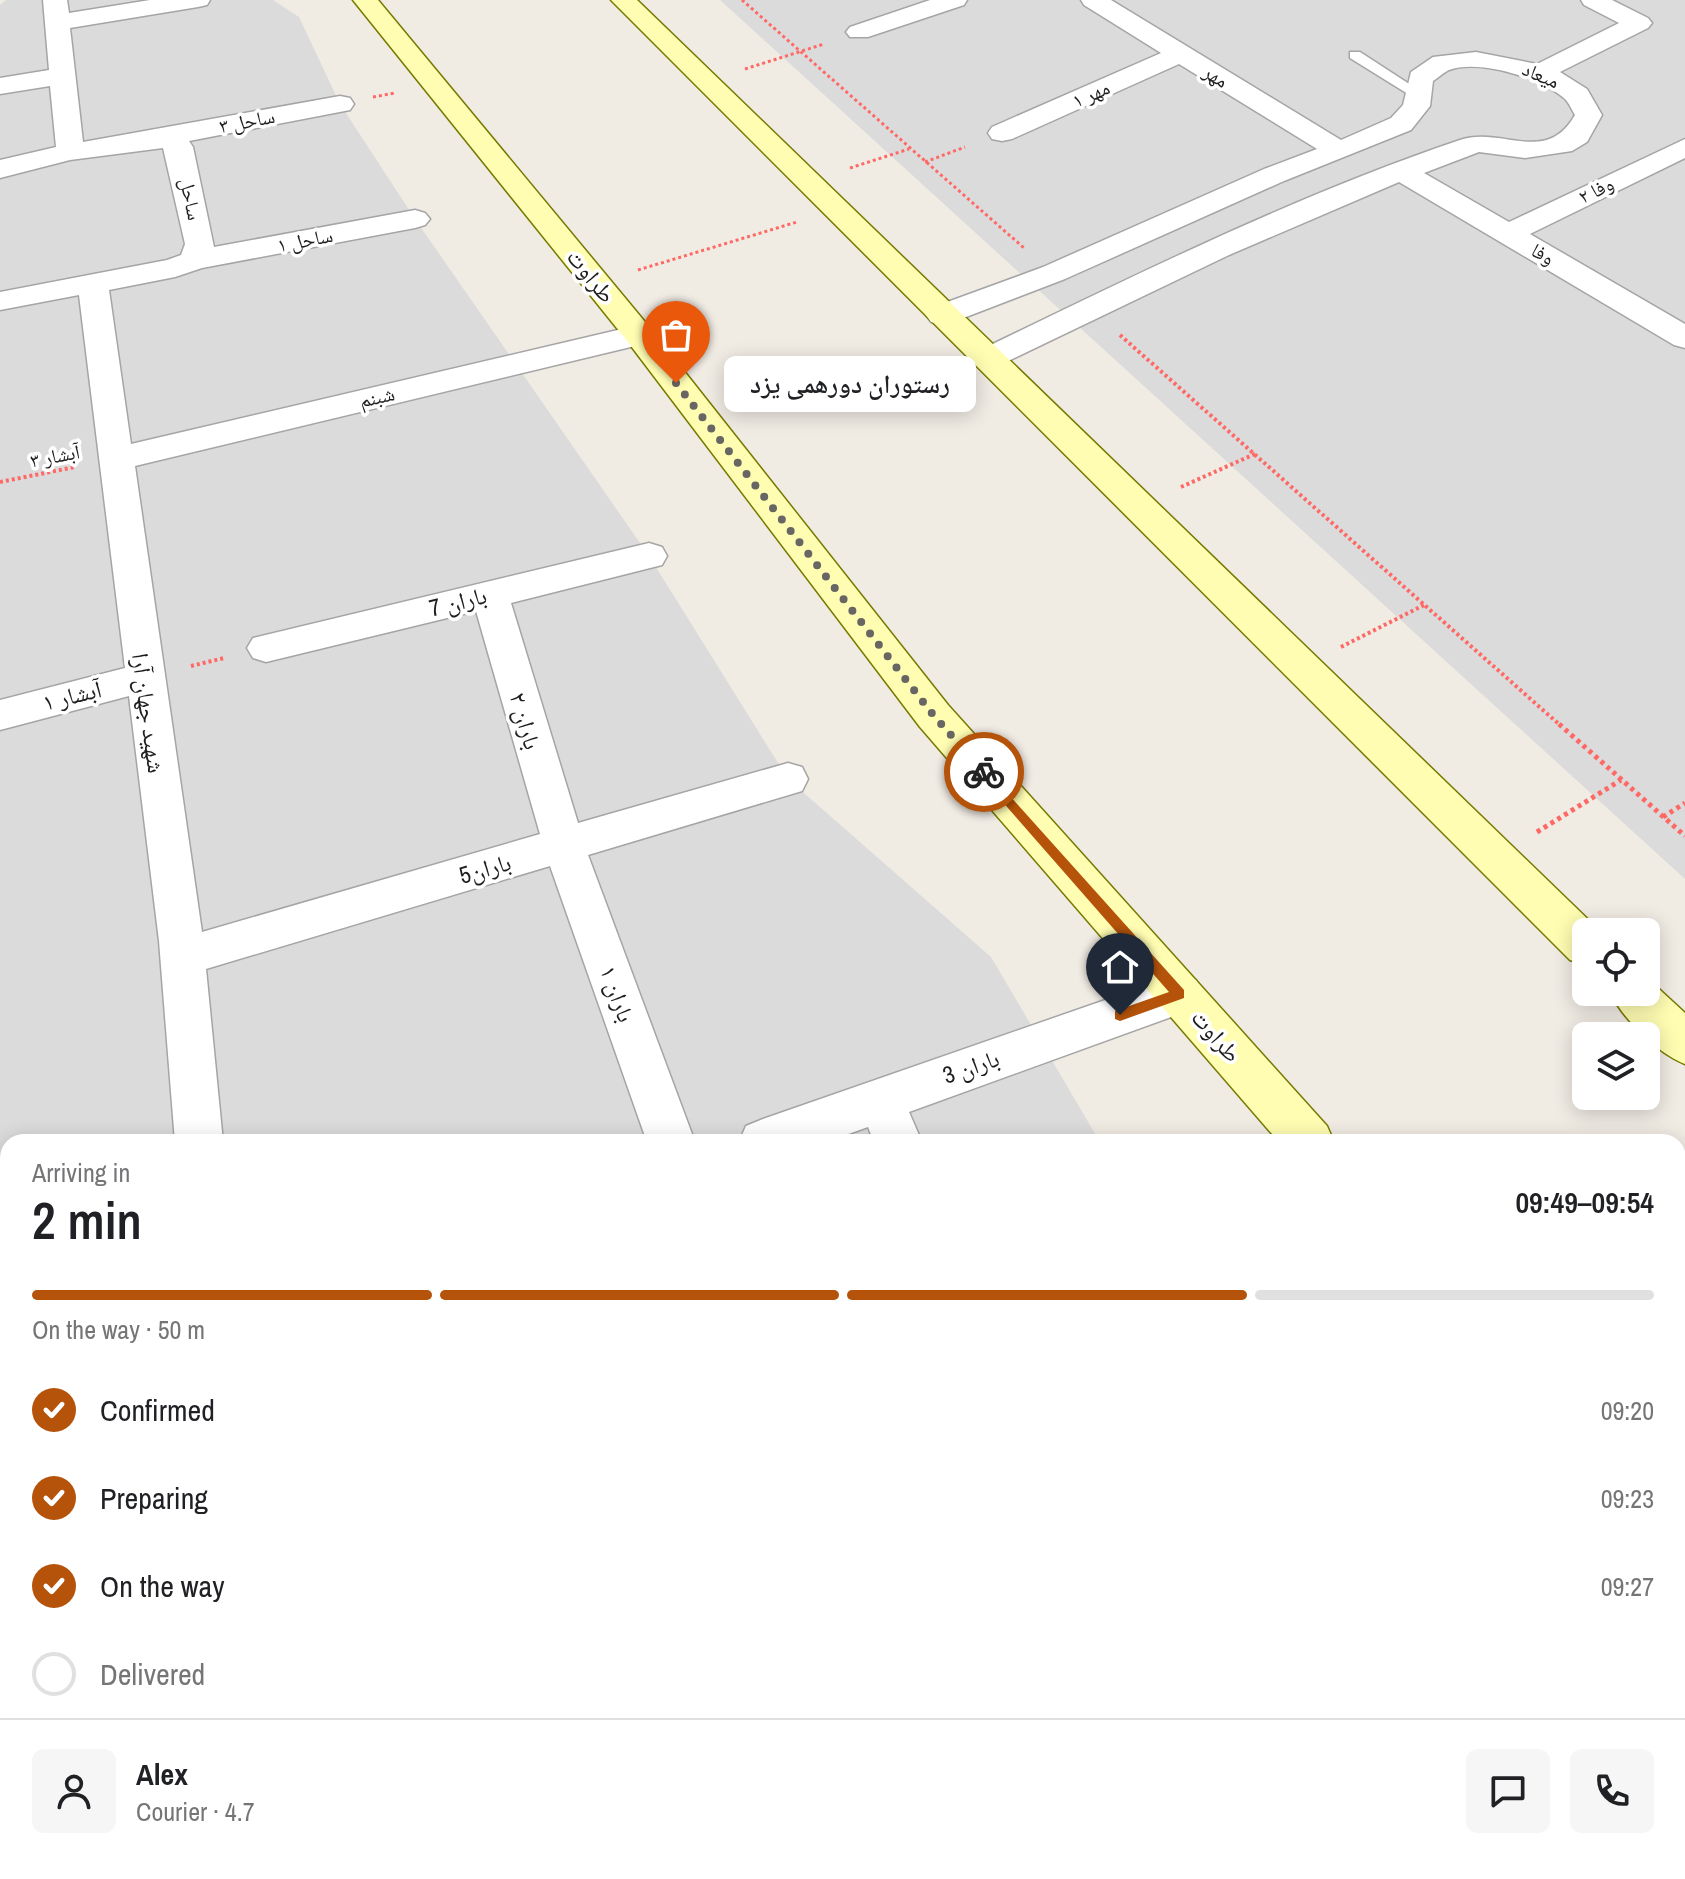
<!DOCTYPE html>
<meta charset="utf-8">
<style>
:root{--surface:#fff;--page:#f6f6f6;--text:#202124;--muted:#757577;--line:#e0e0e0;--accent:#b45309}
body{margin:0;font-family:"Archivo Narrow","Noto Naskh Arabic",sans-serif;background:var(--page);color:var(--text);height:100vh;display:flex;flex-direction:column;font-size:30px;white-space:nowrap}
*{box-sizing:border-box;margin:0}
p{font-size:26px;color:var(--muted)}
.icon{flex:none;width:44px;height:44px;fill:none;stroke:currentColor;stroke-width:2;stroke-linecap:round;stroke-linejoin:round}
.map{position:relative;flex:1;overflow:hidden}
.panel{position:absolute;left:0px;top:1134px;width:1686px;height:746px;display:flex;flex-direction:column;background:var(--surface);border-radius:24px 24px 0 0;box-shadow:0 4px 20px #0003}
.panel>*{flex:none}
.controls{position:absolute;left:1572px;top:918px;display:grid;gap:16px}
.controls a{display:grid;place-items:center;width:88px;height:88px;border-radius:12px;background:var(--surface);box-shadow:0 4px 20px #0003;font-size:40px}
.pin{position:absolute;display:grid;place-items:center;width:68px;height:68px;color:#fff;margin:-82px -34px;border-radius:50% 50% 50% 0;rotate:-45deg;box-shadow:0 0 8px #0007}
.pin .icon{rotate:45deg}
.courier{position:absolute;display:grid;place-items:center;width:80px;height:80px;margin:-40px;border:6px solid #b45309;border-radius:50%;background:#fff;color:#222;box-shadow:0 2px 10px #0007}
.bubble{position:absolute;height:56px;border-radius:12px;background:var(--surface);box-shadow:0 4px 20px #0003;font-size:26px;font-weight:600;line-height:56px;text-align:center}
.headline em{font-style:normal;font-weight:600}
.headline div{display:flex;flex-direction:column-reverse}
.headline{display:flex;align-items:center;justify-content:space-between;height:136px;padding:0 32px}
h1{font-size:52px;font-weight:600;line-height:60px}
.bar{display:grid;grid-template-columns:repeat(4,1fr);gap:12px 8px;align-content:center;height:96px;padding:0 32px}
.bar i{height:10px;border-radius:6px;background:var(--line)}
.bar .current{background:var(--accent)}
.bar p{grid-column:span 4}
.line{display:flex;align-items:center;gap:20px;padding:0 32px;border-top:2px solid var(--line)}
.line div{flex:1}
.round{display:grid;place-items:center;flex:none;width:84px;height:84px;border-radius:12px;background:var(--page)}
ol{padding:0 32px;list-style:none}
li{display:flex;align-items:center;gap:24px;height:88px}
li p{margin-inline-start:auto}
li .icon{padding:8px;border-radius:50%;background:var(--accent);color:#fff;stroke-width:4}
li:last-child{color:var(--muted)}
li i{width:44px;height:44px;border:4px solid var(--line);border-radius:50%}
.map>svg:first-child{display:block}
.residential{fill:#dcdbdb}
.lines{fill:none;stroke-linecap:round;stroke-linejoin:round}
.lane-casing{stroke:#a5a5a5;stroke-width:3}
.street-casing{stroke:#a5a5a5;stroke-width:3}
.secondary-casing{stroke:#767a00;stroke-width:3}
.path-far2{stroke:#ff6965;stroke-width:3;stroke-dasharray:3 3;stroke-linecap:butt}
.path-far1{stroke:#ff6965;stroke-width:4;stroke-dasharray:3 3;stroke-linecap:butt}
.path{stroke:#ff6965;stroke-width:5;stroke-dasharray:4 4;stroke-linecap:butt}
.lane{fill:#fff;fill-rule:evenodd}
.street{fill:#fff;fill-rule:evenodd}
.secondary{fill:#fffdb2;fill-rule:evenodd}
.route{fill:#b45309}
.done{stroke:#686663;stroke-width:8;stroke-dasharray:0 14.4}
.labels{text-anchor:middle;stroke-width:7;stroke-linejoin:round;paint-order:stroke}
.far-street-label{font-size:20px;fill:#1e1e1e;stroke:#fff}
.street-label{font-size:24px;fill:#1e1e1e;stroke:#fff}
</style>
<div class="map">
<svg width="1685" height="1879" viewBox="0 0 1685 1879">
<rect width="100%" height="100%" fill="#f0ebe3"/>
<g class="residential">
<path d="M6,0H273L299,17L340,104L415,219L649,556L788,779L991,957L1100,1142H8V1872H1521L1524,1879H0V5Z"/>
<path d="M720,0H1685V879Z"/>
</g>
<g class="lines">
<defs>
<path id="lane" d="M1350,52H1360L1420,91L1408,94L1350,58Z"/>
<g id="street">
<path d="M43,0H67L69,13L150,0H210L207,5L198,7L70,28L83,142L340,96L350,98L354,104L350,110L189,141L193,147L214,247L415,210L425,213L430,219L425,225L415,228L202,268L175,277L109,290L131,444L639,325L650,328L655,335L650,342L639,345L135,466L202,932L540,834L476,611L266,662L253,658L247,648L253,638L649,543L662,547L667,556L662,565L511,603L578,823L788,763L802,767L808,779L802,791L588,855L695,1142H647L550,866L206,969L223,1142H175L159,941L129,696L0,730V700L125,668L79,295L0,310V292L167,260L181,255L185,244L163,148L70,160L0,178V160L56,147L50,86L0,94V78L49,70Z"/>
<path d="M930,0H967L964,5L868,37H850L846,32L850,27Z"/>
<path d="M1081,0H1111L1341,140L1391,118L1403,105L1411,72L1433,57L1476,52L1537,64L1619,23L1584,5L1581,0H1612L1648,18L1652,23L1648,28L1560,72L1587,89L1602,115L1587,142L1572,151L1525,158L1479,152L1424,173L1509,222L1685,139V158L1530,234L1685,324V348L1674,345L1399,182L1229,255L1000,365L989,368L978,365L973,358L978,351C1136,275 1294,196 1460,140C1502,126 1546,166 1575,115C1572,110 1569,103 1565,99C1542,78 1479,59 1449,70C1444,72 1438,78 1433,81L1430,106L1411,130L1284,181L1065,279L953,322L942,325L931,322L926,315L931,308L1043,267L1264,169L1317,149L1179,64L1012,139L1002,141L992,139L988,133L992,127L1161,53L1084,5Z"/>
<path d="M1180,974L1196,980L1203,994L1196,1008L909,1112L922,1142H874L868,1127L826,1142H739L746,1126L763,1119Z"/>
<path d="M0,1813H8V1872H16L0,1875Z"/>
<path d="M129,1872H192L190,1879H126Z"/>
</g>
<g id="secondary">
<path d="M353,0H378L650,328L948,705L1327,1126L1334,1142H1279L920,727L628,342Z"/>
<path d="M611,0H637L1601,932H1586V965L1570,960Z"/>
<path d="M1646,977L1685,1013V1064C1657,1053 1623,1019 1610,992H1646Z"/>
<path d="M1678,1536L1685,1539V1600L1678,1598Z"/>
<path d="M1678,1611L1685,1614V1681L1678,1678Z"/>
</g>
</defs>
<use href="#lane" class="lane-casing"/>
<use href="#street" class="street-casing"/>
<use href="#secondary" class="secondary-casing"/>
<g class="path-far2">
<path d="M742,0L1024,248"/>
<path d="M745,69L824,44"/>
<path d="M373,97L395,93"/>
<path d="M925,162L965,147"/>
<path d="M850,168L909,149"/>
<path d="M638,270L797,222"/>
</g>
<g class="path-far1">
<path d="M1120,335L1561,726"/>
<path d="M0,482L75,467"/>
<path d="M1181,487L1257,453"/>
<path d="M1341,647L1426,604"/>
<path d="M191,666L224,658"/>
</g>
<g class="path">
<path d="M1559,724L1685,836"/>
<path d="M1663,817L1685,803"/>
<path d="M1537,832L1621,780"/>
</g>
<use href="#lane" class="lane"/>
<use href="#street" class="street"/>
<use href="#secondary" class="secondary"/>
</g>
<path class="route" d="M984,767L1184,990V998L1120,1021L1115,1019V1011L1169,992L980,776V769Z"/>
<g class="lines">
<path class="done" d="M676,383L934,716L984,772"/>
</g>
<g class="labels">
<g class="far-street-label">
<text transform="translate(1541 75) rotate(23)" y="7">میعاد</text>
<text transform="translate(1216 76) rotate(32)" y="7">مهر</text>
<text transform="translate(1091 94) rotate(-24)" y="7">مهر ۱</text>
<text transform="translate(247 121) rotate(-11)" y="7">ساحل ۳</text>
<text transform="translate(1596 190) rotate(-26)" y="7">وفا ۲</text>
<text transform="translate(191 199) rotate(78)" y="7">ساحل</text>
<text transform="translate(305 240) rotate(-11)" y="7">ساحل ۱</text>
<text transform="translate(1543 254) rotate(31)" y="7">وفا</text>
<text transform="translate(377 397) rotate(-13)" y="7">شبنم</text>
<text transform="translate(55 456) rotate(-11)" y="7">آبشار ۳</text>
</g>
<g class="street-label">
<text transform="translate(591 276) rotate(51)" y="8">طراوت</text>
<text transform="translate(458 602) rotate(-14)" y="8">باران 7</text>
<text transform="translate(72 696) rotate(-14)" y="8">آبشار ۱</text>
<text transform="translate(148 713) rotate(82)" y="8">شهید جهان آرا</text>
<text transform="translate(525 721) rotate(74)" y="8">باران ۲</text>
<text transform="translate(485 869) rotate(-16)" y="8">باران5</text>
<text transform="translate(617 994) rotate(70)" y="8">باران ۱</text>
<text transform="translate(1216 1036) rotate(49)" y="8">طراوت</text>
<text transform="translate(971 1067) rotate(-19)" y="8">باران 3</text>
</g>
</g>
</svg>
<div class="controls">
<a><svg class="icon" aria-label="locate" viewBox="0 0 24 24"><circle cx="12" cy="12" r="6"/><path d="M12 2v4M12 18v4M2 12h4M18 12h4"/></svg></a>
<a><svg class="icon" aria-label="layers" viewBox="0 0 24 24"><path d="M12 4l9 5-9 5-9-5zM3 14l9 5 9-5"/></svg></a>
</div>
<div class="pin" style="left:676px;top:383px;background:#ea580c"><svg class="icon" aria-label="bag" viewBox="0 0 24 24"><path d="M5 8h14l-1 12H6zM9 8a3 3 0 0 1 6 0"/></svg></div>
<div class="pin" style="left:1120px;top:1015px;background:#1f2937"><svg class="icon" aria-label="home" viewBox="0 0 24 24"><path d="M3 11l9-7 9 7M6 9v11h12V9"/></svg></div>
<div class="courier" style="left:984px;top:772px"><svg class="icon" aria-label="bike" viewBox="0 0 24 24"><circle cx="6" cy="16" r="4"/><circle cx="18" cy="16" r="4"/><path d="M6 16l4-8h5l3 8M10 8l3 8H6M13 5h3"/></svg></div>
<div class="bubble" style="left:724px;top:356px;width:252px">رستوران دورهمی یزد</div>
<section class="panel">
<div class="headline"><div><h1>2 min</h1><p>Arriving in</p></div><em>09:49–09:54</em></div>
<div class="bar"><i class="current"></i><i class="current"></i><i class="current"></i><i></i><p>On the way · 50 m</p></div>
<ol>
<li><svg class="icon" aria-label="check" viewBox="0 0 24 24"><path d="M5 12l5 5 9-10"/></svg>Confirmed<p>09:20</p></li>
<li><svg class="icon" aria-label="check" viewBox="0 0 24 24"><path d="M5 12l5 5 9-10"/></svg>Preparing<p>09:23</p></li>
<li><svg class="icon" aria-label="check" viewBox="0 0 24 24"><path d="M5 12l5 5 9-10"/></svg>On the way<p>09:27</p></li>
<li><i></i>Delivered</li>
</ol>
<div class="line" style="height:144px"><a class="round"><svg class="icon" aria-label="person" viewBox="0 0 24 24"><circle cx="12" cy="8" r="4"/><path d="M4 21q1-7 8-7t8 7"/></svg></a><div><b>Alex</b><p>Courier · 4.7</p></div><a class="round"><svg class="icon" aria-label="chat" viewBox="0 0 24 24"><path d="M4 5h16v11H9l-5 4z"/></svg></a><a class="round"><svg class="icon" aria-label="phone" viewBox="0 0 24 24"><path d="M5 4h4l2 5-3 2q2 4 5 5l2-3 5 2v4C11 20 4 13 5 4z"/></svg></a></div>
</section>
</div>
